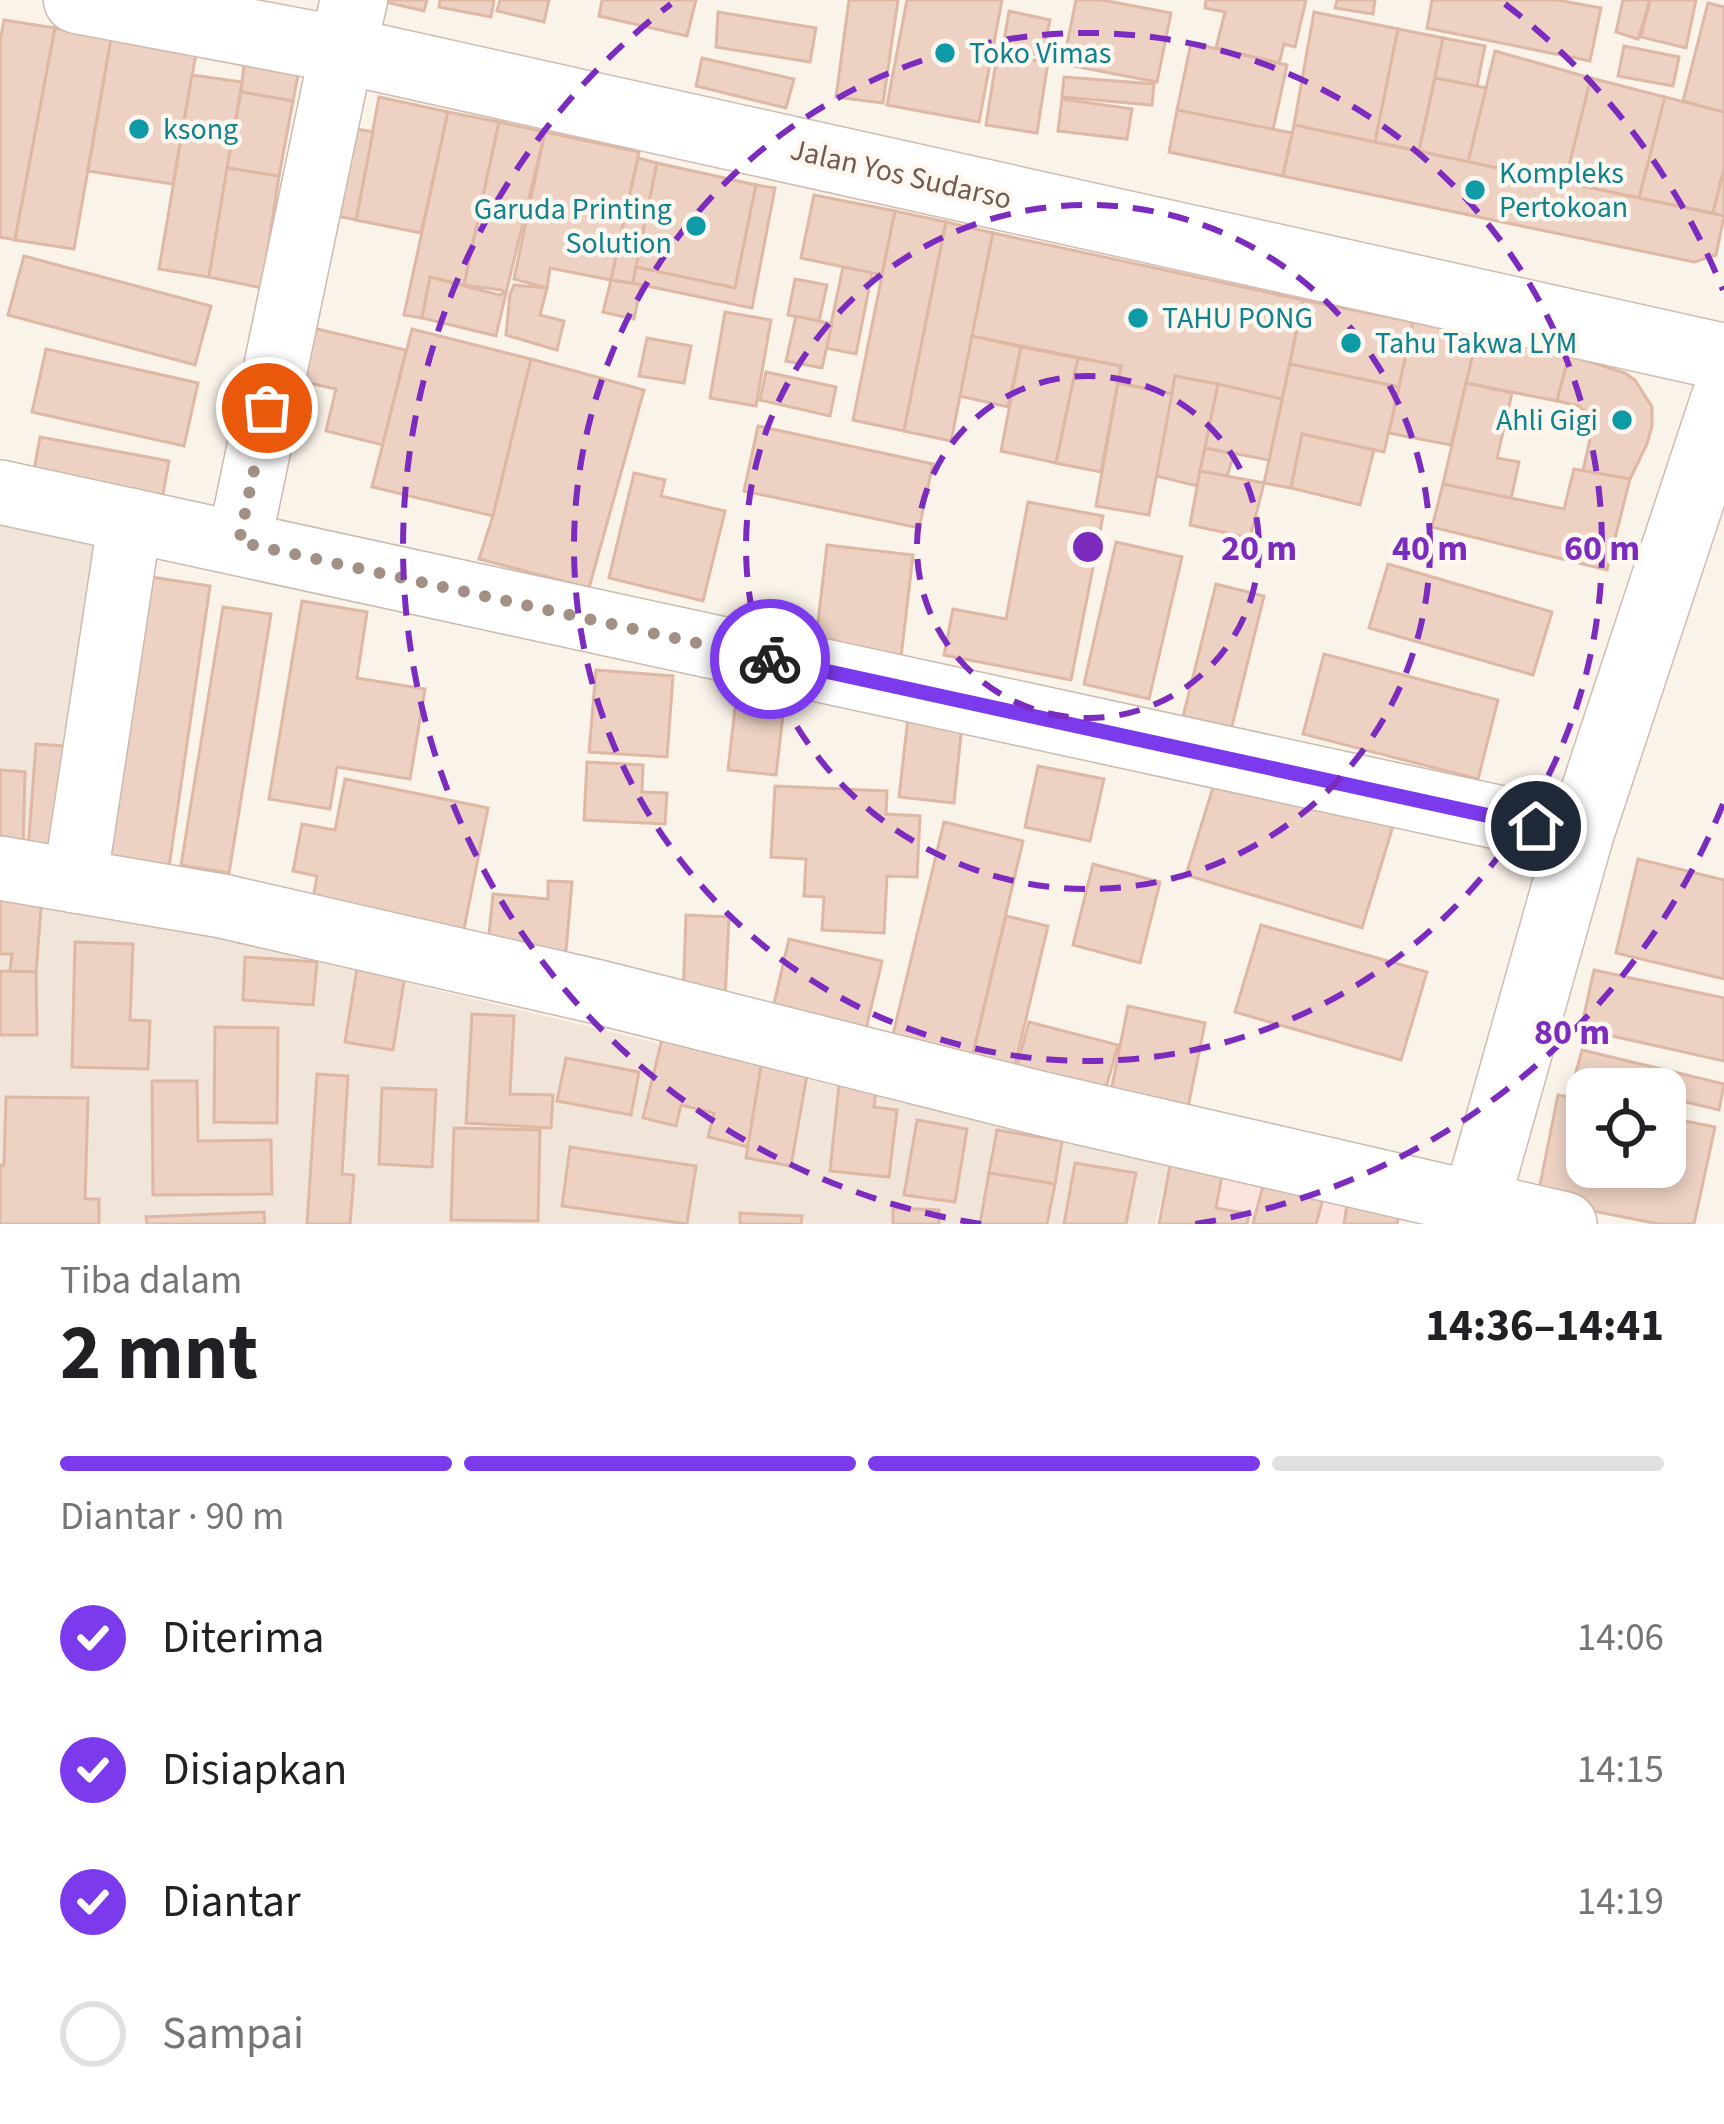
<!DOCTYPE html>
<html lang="id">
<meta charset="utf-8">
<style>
:root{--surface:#fff;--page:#f6f6f6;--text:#202124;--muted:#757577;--line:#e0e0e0;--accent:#7c3aed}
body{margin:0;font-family:"Source Sans 3",sans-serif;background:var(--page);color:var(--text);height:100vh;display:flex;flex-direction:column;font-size:45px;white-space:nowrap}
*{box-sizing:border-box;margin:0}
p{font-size:39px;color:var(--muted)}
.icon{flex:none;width:66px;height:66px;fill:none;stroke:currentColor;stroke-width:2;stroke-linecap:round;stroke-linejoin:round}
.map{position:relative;height:1224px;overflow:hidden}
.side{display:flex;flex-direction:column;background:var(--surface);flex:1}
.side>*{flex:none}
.fabs{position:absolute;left:1566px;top:1068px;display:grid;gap:24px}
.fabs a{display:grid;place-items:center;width:120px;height:120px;border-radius:24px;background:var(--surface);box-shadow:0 6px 18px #0003;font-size:60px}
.pin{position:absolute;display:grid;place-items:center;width:102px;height:102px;color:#fff;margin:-51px;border:6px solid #fff;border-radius:50%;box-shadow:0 3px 12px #0007}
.courier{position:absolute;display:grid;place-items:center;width:120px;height:120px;margin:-60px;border:9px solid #7c3aed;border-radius:50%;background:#fff;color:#222;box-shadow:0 3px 15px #0007}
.summary em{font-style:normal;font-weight:700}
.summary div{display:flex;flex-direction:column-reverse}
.summary{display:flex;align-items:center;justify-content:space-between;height:204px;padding:0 60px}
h1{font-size:78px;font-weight:700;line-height:90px}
.bar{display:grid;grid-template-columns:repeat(4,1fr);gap:18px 12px;align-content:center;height:144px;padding:0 60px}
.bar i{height:15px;border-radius:9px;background:var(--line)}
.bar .current{background:var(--accent)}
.bar p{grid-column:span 4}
ol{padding:0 60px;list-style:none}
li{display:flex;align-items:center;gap:36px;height:132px}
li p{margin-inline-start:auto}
li .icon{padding:12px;border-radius:50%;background:var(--accent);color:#fff;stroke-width:4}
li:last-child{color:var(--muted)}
li i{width:66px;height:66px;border:6px solid var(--line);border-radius:50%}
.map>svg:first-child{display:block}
.residential{fill:#f1e4d8}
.commercial{fill:#fae4dd}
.building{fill:#edd2c3;stroke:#deb8a5;stroke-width:3}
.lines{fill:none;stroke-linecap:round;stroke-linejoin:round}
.minor-casing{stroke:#ccbaaf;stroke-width:66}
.tertiary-casing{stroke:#ccbaaf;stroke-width:69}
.secondary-casing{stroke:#d0bcb0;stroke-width:69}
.minor{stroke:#fff;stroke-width:63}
.tertiary{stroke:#fff;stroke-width:66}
.secondary{stroke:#fff;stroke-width:66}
.done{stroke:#a29085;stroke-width:12;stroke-dasharray:0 21.6}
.route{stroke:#7c3aed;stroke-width:15}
.ring{fill:none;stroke:#7b2cbf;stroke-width:6;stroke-dasharray:21 15}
.culture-dot{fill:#0f9aa8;stroke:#fdf7ef;stroke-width:4.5}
.labels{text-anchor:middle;stroke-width:9;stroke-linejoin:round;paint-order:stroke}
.culture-label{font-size:30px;fill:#0d838f;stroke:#fdf7ef;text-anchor:start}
.street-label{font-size:30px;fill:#725a4f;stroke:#fdf7ef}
.centre{fill:#7b2cbf;stroke:#fdf7ef;stroke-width:6}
.ring-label{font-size:36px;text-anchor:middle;font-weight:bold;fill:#7b2cbf;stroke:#fdf7ef;stroke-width:9;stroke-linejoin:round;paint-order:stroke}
</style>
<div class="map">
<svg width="1724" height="1224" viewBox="0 0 1724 1224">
<rect width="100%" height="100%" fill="#faf3e9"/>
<g class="residential">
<path d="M0,523L96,543L45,845L0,842Z"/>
<path d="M0,900L87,906L1169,1166L1155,1224H0Z"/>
</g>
<path class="commercial" d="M1182,1165L1391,1213L1388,1224H1169Z"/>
<g class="building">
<path d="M377,0H427L424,11Z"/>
<path d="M440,0H494L491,17L439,7Z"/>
<path d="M500,0H549L544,22L497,11Z"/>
<path d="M602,0H696L687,36L599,16Z"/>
<path d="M849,0H898L883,103L836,97Z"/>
<path d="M907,0H1002L979,122L887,105Z"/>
<path d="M1076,0H1102L1171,13L1157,82L1063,64Z"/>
<path d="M1206,0H1306L1295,47L1284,44L1279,63L1216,48L1225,12L1205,8Z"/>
<path d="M1337,0H1375L1373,14L1335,8Z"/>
<path d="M1432,0H1557L1601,8L1590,61L1427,28Z"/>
<path d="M1623,0H1650L1638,39L1616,32Z"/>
<path d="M1650,0H1696L1686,48L1641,37Z"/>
<path d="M1708,3L1724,7V112L1683,101Z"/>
<path d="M1009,11L1050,20L1042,56L1003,47Z"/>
<path d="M718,12L816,28L810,62L716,47Z"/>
<path d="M1314,12L1398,29L1375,142L1294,125Z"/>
<path d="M4,20L55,28L15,240L0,237V41Z"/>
<path d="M55,28L111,39L74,249L15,240Z"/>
<path d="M1398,29L1443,38L1419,151L1375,142Z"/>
<path d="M1443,38L1485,46L1477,86L1435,78Z"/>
<path d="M111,39L196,54L173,184L88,171Z"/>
<path d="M1191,43L1287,65L1273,130L1177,110Z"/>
<path d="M1624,46L1679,57L1673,86L1618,76Z"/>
<path d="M1495,51L1591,78L1565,182L1468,162Z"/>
<path d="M997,55L1048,62L1037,133L986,125Z"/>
<path d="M702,58L794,79L786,108L696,86Z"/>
<path d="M244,65L298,75L293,101L241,92Z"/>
<path d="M192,75L242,82L209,277L159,269Z"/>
<path d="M1064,77L1154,84L1152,105L1062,97Z"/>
<path d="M1435,78L1486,88L1468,162L1419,151Z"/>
<path d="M1591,78L1665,97L1639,198L1565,182Z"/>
<path d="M241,92L293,101L279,176L227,168Z"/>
<path d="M379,97L448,112L421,233L356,220Z"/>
<path d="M1665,97L1724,112V168L1713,213L1639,198Z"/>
<path d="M1062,99L1132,109L1127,139L1058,131Z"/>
<path d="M1177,110L1292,133L1283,176L1169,152Z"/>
<path d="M448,112L499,122L464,285L430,277L422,318L404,315Z"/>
<path d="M499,122L545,132L506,293L501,290L464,285Z"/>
<path d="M1294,125L1724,216L1716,255L1694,262L1283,176Z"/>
<path d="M352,128L373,132L356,220L333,215Z"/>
<path d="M545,132L639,152L611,280L550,268L547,288L514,279Z"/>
<path d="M638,158L657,163L636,267L633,283L611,280Z"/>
<path d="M657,163L756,185L735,288L636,267Z"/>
<path d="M227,168L279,176L262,288L209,277Z"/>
<path d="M1724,168V216L1713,213Z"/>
<path d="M756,185L775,188L752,308L633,283L636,267L735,288Z"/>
<path d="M814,195L895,211L882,275L801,258Z"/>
<path d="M895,211L946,222L904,431L853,420Z"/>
<path d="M946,222L993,233L951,441L904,431Z"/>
<path d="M993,233L1303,300L1282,399L1175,376L1172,394L1118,383L1121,366L972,336Z"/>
<path d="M24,256L211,306L195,365L8,315Z"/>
<path d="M843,267L872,273L856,354L826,348Z"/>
<path d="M430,277L499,295L506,293L496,336L422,318Z"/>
<path d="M795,279L827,285L819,321L788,315Z"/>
<path d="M611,280L641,285L634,319L603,312Z"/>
<path d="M514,285L547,288L540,315L564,321L557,350L506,335L510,294Z"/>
<path d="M1303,300L1413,322L1399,387L1290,364Z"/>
<path d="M725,312L771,320L756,406L710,398Z"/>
<path d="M796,316L832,324L822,368L786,361Z"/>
<path d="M1413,322L1478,335L1451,445L1389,433Z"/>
<path d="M313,328L406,350L383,445L326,431L336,389L300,381Z"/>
<path d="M412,329L531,359L493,516L372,487Z"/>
<path d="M972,336L1021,347L1008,407L960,396Z"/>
<path d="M1477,337L1569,355L1557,401L1466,383Z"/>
<path d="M647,338L691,346L684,383L639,376Z"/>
<path d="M1021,347L1078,358L1056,463L1001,451Z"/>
<path d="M46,349L198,383L184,446L32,412Z"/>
<path d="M1569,355L1625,373L1635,380L1652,407V426L1647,444L1630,479L1583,471L1592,430L1590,415L1579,406L1557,401Z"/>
<path d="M1078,358L1121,366L1101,472L1056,463Z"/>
<path d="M531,359L644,390L589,588L479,559L493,516Z"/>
<path d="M1290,364L1399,387L1384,452L1302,434L1291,488L1264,483Z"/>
<path d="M766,372L836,387L830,416L760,400Z"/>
<path d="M1175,376L1218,384L1197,486L1156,476Z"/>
<path d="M1118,383L1172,394L1149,515L1096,506Z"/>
<path d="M1466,383L1512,393L1497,458L1519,462L1511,499L1443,484Z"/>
<path d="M1218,384L1282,399L1269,460L1205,448Z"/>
<path d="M758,426L933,464L919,528L744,491Z"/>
<path d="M1302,434L1374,450L1360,505L1291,488Z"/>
<path d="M40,437L169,461L161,505L32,481Z"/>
<path d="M1205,448L1234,454L1227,476L1200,471Z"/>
<path d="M1574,469L1630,479L1607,570L1432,527L1443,484L1564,509Z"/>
<path d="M1200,471L1264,483L1250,538L1190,525Z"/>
<path d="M634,473L665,480L661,496L725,511L703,601L609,578Z"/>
<path d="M1028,502L1103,516L1071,680L944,655L953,609L1006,619Z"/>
<path d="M1116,542L1182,557L1149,699L1084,684Z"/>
<path d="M827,545L913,555L901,657L815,648Z"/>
<path d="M1388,564L1552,612L1533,675L1369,628Z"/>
<path d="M125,573L210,586L168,874L82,861Z"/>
<path d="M1216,584L1264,596L1229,738L1181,725Z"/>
<path d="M302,601L367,612L357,678L425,689L410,779L337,767L330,809L269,799Z"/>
<path d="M223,607L271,614L229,873L181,865Z"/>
<path d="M1324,654L1498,700L1478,779L1303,734Z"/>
<path d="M596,670L673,676L667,757L589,752Z"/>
<path d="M739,673L787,680L776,775L728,770Z"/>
<path d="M908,718L962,724L954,803L899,797Z"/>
<path d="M36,744L77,747L70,855L28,851Z"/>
<path d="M587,762L643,765L642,792L667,793L665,824L584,820Z"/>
<path d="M1038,766L1104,779L1090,841L1025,827Z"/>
<path d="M0,770L25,772L23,848H0Z"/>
<path d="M1217,774L1393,826L1362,928L1186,875Z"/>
<path d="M345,779L488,808L462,939L311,910L317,876L293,871L302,824L335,830Z"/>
<path d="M775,786L887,791L886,814L920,816L917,877L887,876L884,933L822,930L824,897L804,896L806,859L771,857Z"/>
<path d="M944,822L1023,841L971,1062L891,1043Z"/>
<path d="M1638,859L1724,880V979L1616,953Z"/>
<path d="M1093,864L1160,882L1140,963L1073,945Z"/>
<path d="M0,880L43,883L36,972L10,971L12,954H0Z"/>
<path d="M548,881L572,882L565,962L487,954L493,894L548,899Z"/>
<path d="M686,915L729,917L725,1000L683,998Z"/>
<path d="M1006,916L1048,926L1013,1073L971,1062Z"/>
<path d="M1261,925L1427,972L1401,1060L1235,1012Z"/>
<path d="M789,939L882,961L863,1042L770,1021Z"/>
<path d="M75,942L133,944L130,1020L150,1021L148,1069L72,1067Z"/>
<path d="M245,957L317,962L313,1005L243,1000Z"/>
<path d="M357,968L405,975L393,1050L345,1042Z"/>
<path d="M1594,970L1724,998V1061L1581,1029Z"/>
<path d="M0,971L36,972L37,1035H0Z"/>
<path d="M1128,1006L1205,1023L1184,1127L1107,1111Z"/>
<path d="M472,1014L514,1016L510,1094L553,1095L551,1128L466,1123Z"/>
<path d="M1029,1022L1118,1045L1100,1109L1012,1085Z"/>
<path d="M215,1027L278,1028L277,1123L214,1122Z"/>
<path d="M662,1039L762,1061L748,1147L708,1137L714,1113L681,1105L676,1126L643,1118Z"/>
<path d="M1582,1050L1724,1084L1719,1110L1665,1097V1089H1632L1575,1076Z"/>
<path d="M566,1058L639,1072L631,1115L557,1101Z"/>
<path d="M762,1061L808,1069L791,1166L746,1158Z"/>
<path d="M317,1074L348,1076L342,1174L354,1175L350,1224H307Z"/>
<path d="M152,1081H197L198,1141L271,1140L272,1194L153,1195Z"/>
<path d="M839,1085L876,1089L874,1107L897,1110L889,1177L830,1171Z"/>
<path d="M382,1088L436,1090L432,1167L379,1164Z"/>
<path d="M1558,1095L1587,1101V1167H1665V1117L1715,1127L1694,1224H1659L1537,1200Z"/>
<path d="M6,1097L88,1098L85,1199H99V1224H0V1165H4Z"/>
<path d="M917,1120L967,1129L955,1202L904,1195Z"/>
<path d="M454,1128L540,1130L538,1221L451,1220Z"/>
<path d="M997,1130L1062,1141L1055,1184L989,1173Z"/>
<path d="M1174,1145L1226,1154L1216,1208L1249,1214L1247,1224H1159Z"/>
<path d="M570,1147L696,1166L687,1224L562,1206Z"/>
<path d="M1075,1163L1136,1173L1126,1224H1064Z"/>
<path d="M1267,1170L1327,1185L1316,1224H1253Z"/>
<path d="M989,1173L1055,1184L1047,1224H980Z"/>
<path d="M1347,1204L1399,1215L1397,1224H1344Z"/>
<path d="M893,1208L939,1210V1224H893Z"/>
<path d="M264,1212L265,1224H147L146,1217Z"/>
<path d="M740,1213L802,1216L801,1224H740Z"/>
</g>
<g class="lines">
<defs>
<g id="minor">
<path d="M0,492L1580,835"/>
<path d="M239,543L342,50"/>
<path d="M0,868L222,906L598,992L1043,1104L1565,1224"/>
<path d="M75,881L130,520"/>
</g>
<path id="tertiary" d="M342,50L354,0"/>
<g id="secondary">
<path d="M77,0L342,50L1724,357"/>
<path d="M1470,1224L1580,835L1724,400"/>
</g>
</defs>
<use href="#minor" class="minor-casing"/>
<use href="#tertiary" class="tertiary-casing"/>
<use href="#secondary" class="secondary-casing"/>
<use href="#minor" class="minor"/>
<use href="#tertiary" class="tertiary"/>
<use href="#secondary" class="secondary"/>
</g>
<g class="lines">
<path class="done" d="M267,408L239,542L770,659"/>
<path class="route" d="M770,659L1536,826"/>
</g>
<g class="ring">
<circle cx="1088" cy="547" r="171"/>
<circle cx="1088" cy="547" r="342"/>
<circle cx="1088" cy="547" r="514"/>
<path d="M1723 804A685 685 0 0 1 1195 1224M981 1224A685 685 0 0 1 671 4M1505 4A685 685 0 0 1 1723 290"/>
</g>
<g class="culture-dot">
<circle cx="945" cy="53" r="12"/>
<circle cx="139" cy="129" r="12"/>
<circle cx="1475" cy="190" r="12"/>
<circle cx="696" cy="226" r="12"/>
<circle cx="1138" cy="318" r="12"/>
<circle cx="1351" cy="343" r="12"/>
<circle cx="1622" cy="420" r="12"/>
</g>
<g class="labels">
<g class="culture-label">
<text x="969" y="63">Toko Vimas</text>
<text x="163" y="139">ksong</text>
<text x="1499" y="183">Kompleks<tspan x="1499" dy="34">Pertokoan</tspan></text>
<text x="672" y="219" text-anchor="end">Garuda Printing<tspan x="672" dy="34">Solution</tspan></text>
<text x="1162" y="328">TAHU PONG</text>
<text x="1375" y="353">Tahu Takwa LYM</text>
<text x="1598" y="430" text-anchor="end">Ahli Gigi</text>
</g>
<g class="street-label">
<text transform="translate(901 174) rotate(13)" y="10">Jalan Yos Sudarso</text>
</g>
</g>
<circle cx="1088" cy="547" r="18" class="centre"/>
<g class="ring-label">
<text x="1259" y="560">20 m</text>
<text x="1430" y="560">40 m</text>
<text x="1602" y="560">60 m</text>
<text x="1572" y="1044">80 m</text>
</g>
</svg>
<div class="fabs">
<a><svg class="icon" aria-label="locate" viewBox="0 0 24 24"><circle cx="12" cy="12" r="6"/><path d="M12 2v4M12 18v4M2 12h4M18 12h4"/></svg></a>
</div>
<div class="pin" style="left:267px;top:408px;background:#ea580c"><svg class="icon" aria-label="bag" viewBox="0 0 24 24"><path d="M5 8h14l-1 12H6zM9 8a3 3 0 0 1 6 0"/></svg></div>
<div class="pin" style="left:1536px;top:826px;background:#1f2937"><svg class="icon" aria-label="home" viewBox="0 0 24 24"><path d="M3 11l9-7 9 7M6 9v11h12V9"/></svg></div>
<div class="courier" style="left:770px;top:659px"><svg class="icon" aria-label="bike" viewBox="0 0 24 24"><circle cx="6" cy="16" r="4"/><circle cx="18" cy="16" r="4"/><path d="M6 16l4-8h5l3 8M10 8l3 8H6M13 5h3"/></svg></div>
</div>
<section class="side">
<div class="summary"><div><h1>2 mnt</h1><p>Tiba dalam</p></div><em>14:36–14:41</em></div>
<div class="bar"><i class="current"></i><i class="current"></i><i class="current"></i><i></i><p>Diantar · 90 m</p></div>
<ol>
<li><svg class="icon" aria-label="check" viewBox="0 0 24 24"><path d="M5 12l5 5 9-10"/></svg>Diterima<p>14:06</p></li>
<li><svg class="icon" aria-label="check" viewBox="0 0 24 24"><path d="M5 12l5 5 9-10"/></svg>Disiapkan<p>14:15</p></li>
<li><svg class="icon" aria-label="check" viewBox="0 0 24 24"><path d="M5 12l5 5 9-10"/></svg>Diantar<p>14:19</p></li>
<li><i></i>Sampai</li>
</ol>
</section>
